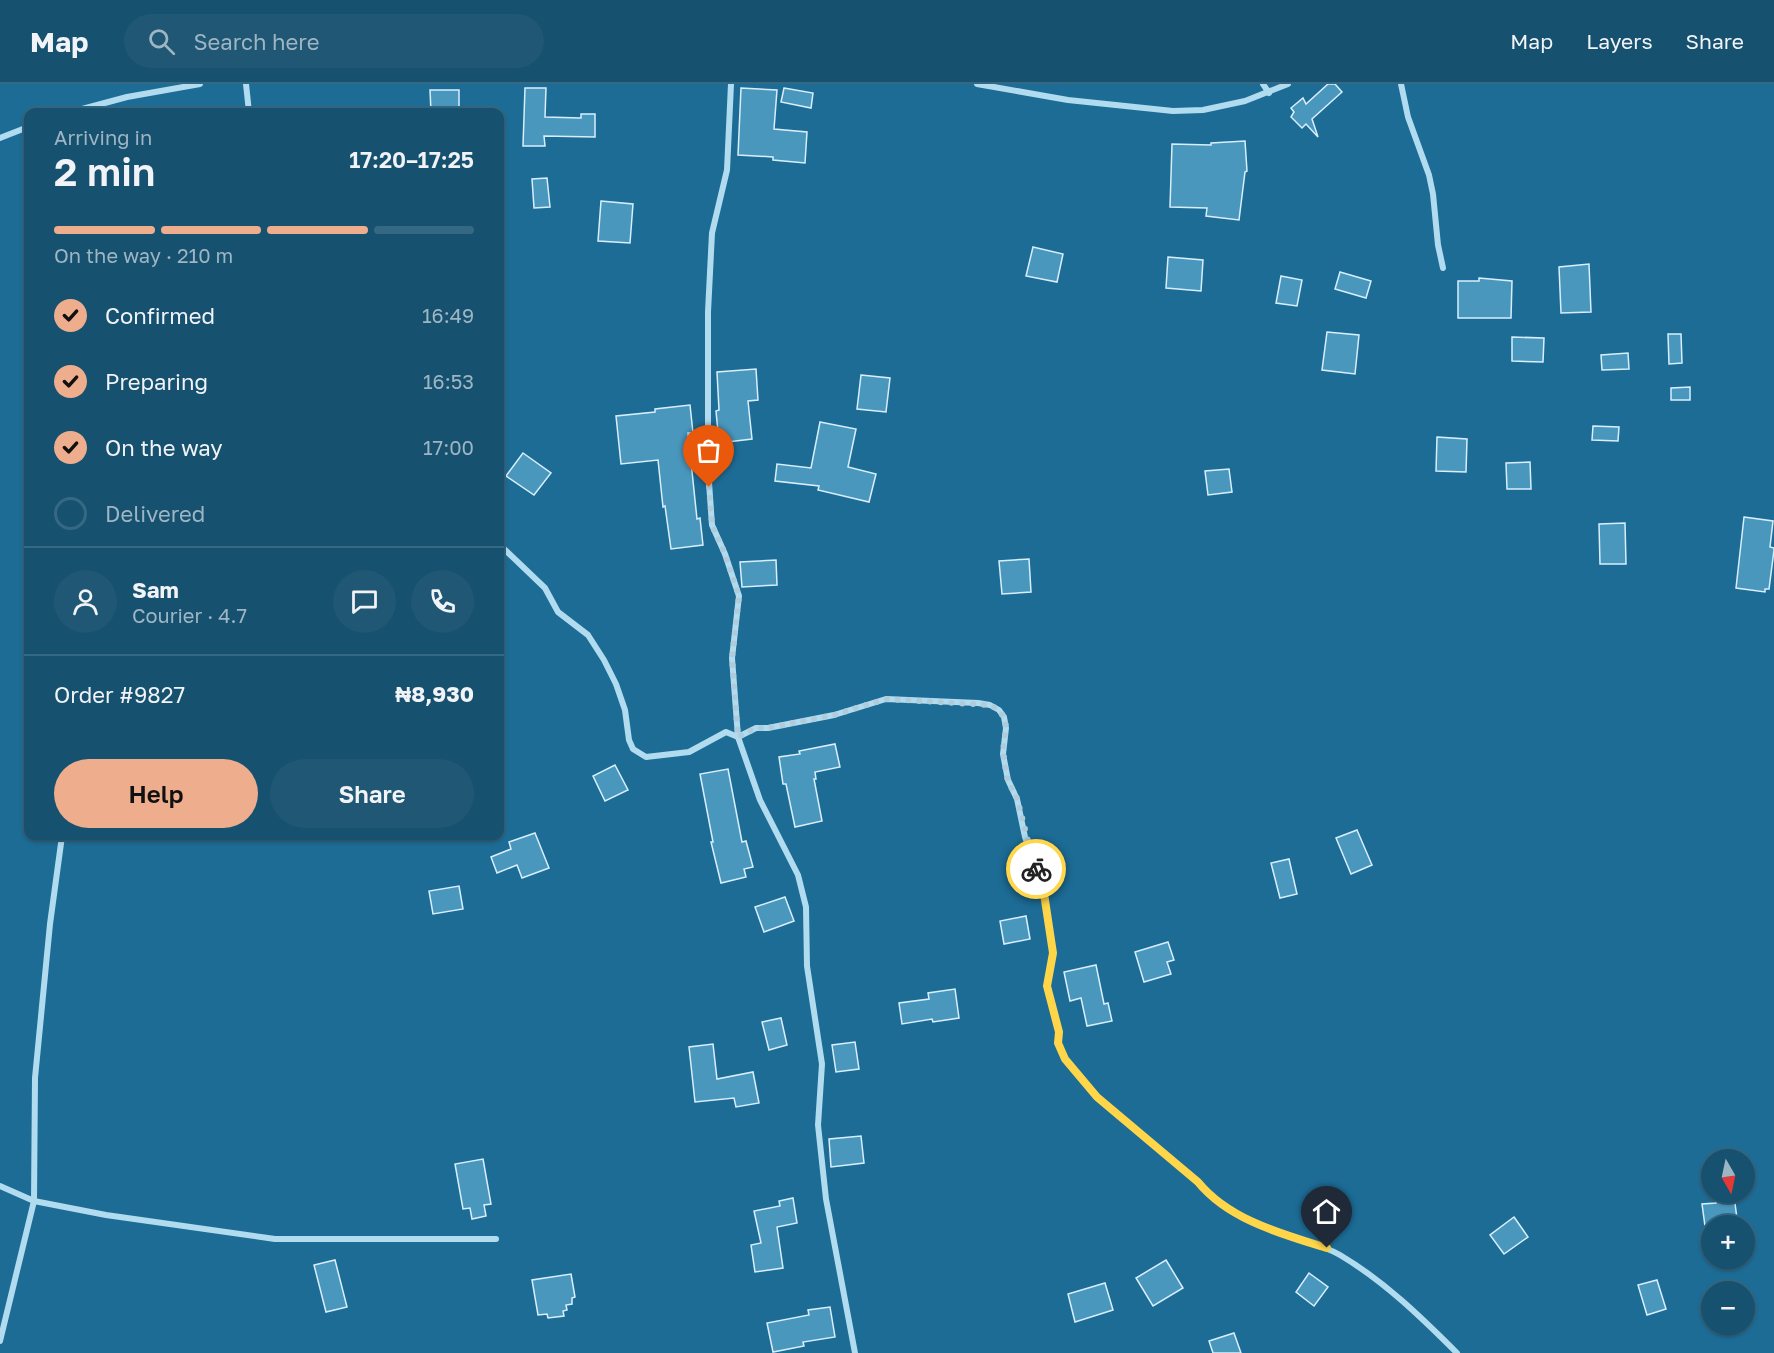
<!DOCTYPE html>
<meta charset="utf-8">
<style>
:root{--surface:#165170;--page:#1f5775;--text:#f1f3f6;--muted:#9eb5c3;--line:#356883;--accent:#eead8d}
body{margin:0;font-family:"Golos Text",sans-serif;background:var(--page);color:var(--text);height:100vh;display:flex;flex-direction:column;font-size:22px;white-space:nowrap}
*{box-sizing:border-box;margin:0}
p{font-size:20px;color:var(--muted)}
.icon{flex:none;width:33px;height:33px;fill:none;stroke:currentColor;stroke-width:2;stroke-linecap:round;stroke-linejoin:round}
.map{position:relative;flex:1;overflow:hidden}
.drawer{position:absolute;left:24px;top:24px;width:480px;height:732px;display:flex;flex-direction:column;background:var(--surface);border-radius:12px;box-shadow:0 2px 4px #0004,0 0 0 2px var(--line)}
.drawer>*{flex:none}
.needle{width:39px;rotate:171deg}
.tools{position:absolute;left:1701px;top:1065px;display:grid;gap:12px}
.tools a{display:grid;place-items:center;width:54px;height:54px;border-radius:50%;background:var(--surface);box-shadow:0 2px 4px #0004,0 0 0 2px var(--line);font-size:30px}
.pin{position:absolute;display:grid;place-items:center;width:51px;height:51px;color:#fff;margin:-62px -26px;border-radius:50% 50% 50% 0;rotate:-45deg;box-shadow:0 0 6px #0007}
.pin .icon{rotate:45deg}
.courier{position:absolute;display:grid;place-items:center;width:60px;height:60px;margin:-30px;border:4px solid #ffd54a;border-radius:50%;background:#fff;color:#222;box-shadow:0 2px 8px #0007}
.summary em{font-style:normal;font-weight:600}
.summary div{display:flex;flex-direction:column-reverse}
.summary{display:flex;align-items:center;justify-content:space-between;height:102px;padding:0 30px}
h1{font-size:39px;font-weight:600;line-height:45px}
.bar{display:grid;grid-template-columns:repeat(4,1fr);gap:9px 6px;align-content:center;height:72px;padding:0 30px}
.bar i{height:8px;border-radius:4px;background:var(--line)}
.bar .selected{background:var(--accent)}
.bar p{grid-column:span 4}
.line{display:flex;align-items:center;gap:15px;padding:0 30px;border-top:2px solid var(--line)}
.line div{flex:1}
.round{display:grid;place-items:center;flex:none;width:63px;height:63px;border-radius:32px;background:var(--page)}
ol{padding:0 30px;list-style:none}
li{display:flex;align-items:center;gap:18px;height:66px}
li p{margin-inline-start:auto}
li .icon{padding:6px;border-radius:50%;background:var(--accent);color:#111;stroke-width:4}
li:last-child{color:var(--muted)}
li i{width:33px;height:33px;border:3px solid var(--line);border-radius:50%}
.action{display:flex;gap:12px;margin-top:auto;padding:12px 30px}
.action a{flex:1;height:69px;border-radius:36px;background:var(--accent);color:#111;font-size:24px;font-weight:600;line-height:69px;text-align:center}
.action a+a{background:var(--page);color:var(--text)}
header{display:flex;align-items:center;gap:36px;box-sizing:border-box;height:84px;padding:0 30px;background:var(--surface);border-bottom:2px solid var(--line)}
header strong{font-size:28px}
nav{display:flex;gap:33px;margin-inline-start:auto;font-size:21px}
.search{width:420px;height:54px;background:var(--page);display:flex;align-items:center;gap:15px;box-sizing:border-box;padding:0 21px;border-radius:33px;color:var(--muted);font-size:22px}
.map>svg:first-child{display:block}
.building{fill:#4a97be;stroke:#d8effb;stroke-width:1.5}
.lines{fill:none;stroke-linecap:round;stroke-linejoin:round}
.minor{stroke:#b1dbef;stroke-width:6}
.done{stroke:#b0ccda;stroke-width:6;stroke-dasharray:0 10.8}
.route{stroke:#ffd54a;stroke-width:8}
</style>
<header>
<strong>Map</strong>
<div class="search"><svg class="icon" aria-label="search" viewBox="0 0 24 24"><circle cx="10" cy="10" r="6"/><path d="M15 15l6 6"/></svg>Search here</div>
<nav><a>Map</a><a>Layers</a><a>Share</a></nav>
</header>
<div class="map">
<svg width="1774" height="1269" viewBox="0 0 1774 1269">
<rect width="100%" height="100%" fill="#1d6c96"/>
<g class="building">
<path d="M1328,0H1335L1342,8L1312,35L1318,53L1306,40L1302,44L1291,33L1294,28L1291,24L1303,14L1306,20Z"/>
<path d="M525,4H546L545,33L581,34V30H595V53L544,52L545,62H523Z"/>
<path d="M741,4L777,6L774,45L807,48L805,79L773,76V73L738,71Z"/>
<path d="M784,4L813,9L811,24L781,18Z"/>
<path d="M430,6H459V28H431Z"/>
<path d="M1245,57L1247,87L1245,88L1239,136L1206,132L1207,124L1170,123L1172,60L1211,61V59Z"/>
<path d="M547,94L550,123L534,124L532,95Z"/>
<path d="M601,117L633,120L630,159L598,157Z"/>
<path d="M1033,163L1063,170L1057,198L1026,192Z"/>
<path d="M1168,173L1203,176L1201,207L1166,204Z"/>
<path d="M1589,180L1591,228L1561,229L1559,183Z"/>
<path d="M1340,188L1371,197L1366,214L1335,205Z"/>
<path d="M1281,192L1302,196L1297,222L1276,219Z"/>
<path d="M1479,194L1512,197L1511,234H1458V197H1479Z"/>
<path d="M1327,248L1359,251L1355,290L1322,286Z"/>
<path d="M1668,250H1681L1682,279L1669,280Z"/>
<path d="M1512,253L1544,254L1543,278L1512,277Z"/>
<path d="M1628,269L1629,285L1602,286L1601,271Z"/>
<path d="M756,285L758,316L748,317L752,355L719,359L716,327L719,326L717,288Z"/>
<path d="M861,291L890,294L886,328L857,325Z"/>
<path d="M1690,303V316H1671V304Z"/>
<path d="M690,321L693,349H688L697,435L700,434L703,461L671,465L665,422L663,423L658,376L621,380L616,332L655,328V325Z"/>
<path d="M820,338L856,345L848,383L876,390L869,418L818,406L819,402L775,397L777,380L811,384Z"/>
<path d="M1593,342L1619,343L1618,357L1592,356Z"/>
<path d="M1437,353L1467,355L1466,388L1436,387Z"/>
<path d="M523,369L551,389L534,411L506,392Z"/>
<path d="M1530,378L1531,405H1507L1506,379Z"/>
<path d="M1229,385L1232,408L1208,411L1205,387Z"/>
<path d="M1744,433L1773,437L1770,463L1774,464V466L1769,505H1765V508L1736,504Z"/>
<path d="M1625,439L1626,480H1600L1599,440Z"/>
<path d="M1029,475L1031,508L1002,510L999,477Z"/>
<path d="M776,476L777,501L742,503L740,478Z"/>
<path d="M835,660L840,683L815,688L816,695H814L822,737L795,743L786,700H783L779,673L800,670L799,667Z"/>
<path d="M615,681L628,706L605,717L593,692Z"/>
<path d="M728,685L742,758L746,757L753,783L744,785L746,793L721,799L711,758H713L700,690Z"/>
<path d="M1357,746L1372,781L1351,790L1336,754Z"/>
<path d="M535,749L549,784L522,794L517,781L497,789L491,773L511,765L509,758Z"/>
<path d="M1289,775L1297,810L1280,814L1271,779Z"/>
<path d="M459,802L463,825L433,830L429,807Z"/>
<path d="M785,813L794,837L764,848L755,823Z"/>
<path d="M1026,832L1030,855L1004,860L1000,837Z"/>
<path d="M1168,858L1174,876L1167,878L1171,890L1144,898L1135,868Z"/>
<path d="M1096,881L1104,920L1108,919L1112,937L1087,942L1081,914L1070,917L1064,888Z"/>
<path d="M955,905L959,934L933,938L932,935L902,940L899,919L929,915L928,909Z"/>
<path d="M781,934L787,961L769,966L762,938Z"/>
<path d="M855,958L859,985L836,988L832,961Z"/>
<path d="M713,960L717,995L753,988L759,1019L736,1023L734,1014L695,1018L689,963Z"/>
<path d="M861,1052L864,1079L831,1083L829,1055Z"/>
<path d="M483,1075L491,1120L484,1121L486,1132L472,1135L470,1124L463,1125L455,1080Z"/>
<path d="M1734,1112L1738,1142H1705L1702,1120L1716,1119V1114Z"/>
<path d="M793,1114L797,1139L777,1143L783,1184L755,1188L751,1161L761,1159L754,1127L780,1122L779,1117Z"/>
<path d="M1514,1133L1528,1153L1504,1170L1490,1151Z"/>
<path d="M335,1176L347,1223L326,1228L314,1181Z"/>
<path d="M1166,1176L1183,1204L1153,1222L1136,1194Z"/>
<path d="M1309,1189L1328,1203L1314,1222L1296,1208Z"/>
<path d="M571,1190L575,1213L572,1214V1220L566,1221L567,1226L563,1227L564,1232L548,1234L547,1230L538,1231L532,1196Z"/>
<path d="M1657,1196L1666,1225L1647,1231L1638,1201Z"/>
<path d="M1105,1199L1113,1226L1075,1238L1068,1210Z"/>
<path d="M830,1223L835,1253L803,1258L804,1262L773,1268L767,1239L809,1231L808,1226Z"/>
<path d="M1234,1249L1241,1269H1213L1209,1257Z"/>
</g>
<g class="lines">
<g class="minor">
<path d="M246,0L249,28"/>
<path d="M731,0L727,86L712,149L708,228V384L712,441L725,470L739,512L732,574L738,653L760,716L798,791L806,823L807,882L822,980L818,1041L826,1115L855,1269"/>
<path d="M977,0L1068,16L1173,27L1203,26L1245,17L1288,0"/>
<path d="M1263,0L1269,9"/>
<path d="M1401,0L1408,33L1429,91L1433,110L1438,161L1443,184"/>
<path d="M71,28L127,13L200,0"/>
<path d="M0,54L28,43"/>
<path d="M500,461L545,504L558,528L588,551L604,576L616,600L625,626L629,656L633,665L646,673L689,668L726,648L738,653L756,644H768L834,631L886,615L978,619L990,621L999,626L1004,633L1006,644L1003,670L1008,696L1017,715L1025,753L1043,803L1053,869L1047,902L1059,948L1058,959L1065,975L1097,1013L1198,1098C1223,1130 1264,1144 1302,1156C1315,1160 1328,1164 1340,1171C1384,1197 1421,1233 1457,1269"/>
<path d="M0,1102L34,1117L106,1131L275,1155H496"/>
<path d="M0,1257L34,1117L35,994L50,840L62,752"/>
</g>
</g>
<g class="lines">
<path class="done" d="M709,403L712,441L725,470L739,512L732,574L738,653L756,644H768L834,631L886,615L990,621C1017,635 1000,652 1004,674C1005,681 1006,690 1008,697C1011,704 1016,710 1018,718C1024,740 1029,763 1036,785"/>
<path class="route" d="M1036,785L1043,803L1053,869L1047,902L1059,948L1058,959L1065,975L1097,1013L1198,1098C1229,1136 1282,1150 1327,1164"/>
</g>
</svg>
<div class="tools">
<a><svg class="needle" viewBox="-14 -14 28 28"><path d="M0-13l5 13h-10z" fill="#e53935"/><path d="M0 13l5-13h-10z" fill="#9eb5c3"/></svg></a>
<a>+</a>
<a>−</a>
</div>
<div class="pin" style="left:709px;top:403px;background:#ea580c"><svg class="icon" aria-label="bag" viewBox="0 0 24 24"><path d="M5 8h14l-1 12H6zM9 8a3 3 0 0 1 6 0"/></svg></div>
<div class="pin" style="left:1327px;top:1164px;background:#1f2937"><svg class="icon" aria-label="home" viewBox="0 0 24 24"><path d="M3 11l9-7 9 7M6 9v11h12V9"/></svg></div>
<div class="courier" style="left:1036px;top:785px"><svg class="icon" aria-label="bike" viewBox="0 0 24 24"><circle cx="6" cy="16" r="4"/><circle cx="18" cy="16" r="4"/><path d="M6 16l4-8h5l3 8M10 8l3 8H6M13 5h3"/></svg></div>
<section class="drawer">
<div class="summary"><div><h1>2 min</h1><p>Arriving in</p></div><em>17:20–17:25</em></div>
<div class="bar"><i class="selected"></i><i class="selected"></i><i class="selected"></i><i></i><p>On the way · 210 m</p></div>
<ol>
<li><svg class="icon" aria-label="check" viewBox="0 0 24 24"><path d="M5 12l5 5 9-10"/></svg>Confirmed<p>16:49</p></li>
<li><svg class="icon" aria-label="check" viewBox="0 0 24 24"><path d="M5 12l5 5 9-10"/></svg>Preparing<p>16:53</p></li>
<li><svg class="icon" aria-label="check" viewBox="0 0 24 24"><path d="M5 12l5 5 9-10"/></svg>On the way<p>17:00</p></li>
<li><i></i>Delivered</li>
</ol>
<div class="line" style="height:108px"><a class="round"><svg class="icon" aria-label="person" viewBox="0 0 24 24"><circle cx="12" cy="8" r="4"/><path d="M4 21q1-7 8-7t8 7"/></svg></a><div><b>Sam</b><p>Courier · 4.7</p></div><a class="round"><svg class="icon" aria-label="chat" viewBox="0 0 24 24"><path d="M4 5h16v11H9l-5 4z"/></svg></a><a class="round"><svg class="icon" aria-label="phone" viewBox="0 0 24 24"><path d="M5 4h4l2 5-3 2q2 4 5 5l2-3 5 2v4C11 20 4 13 5 4z"/></svg></a></div>
<div class="line" style="height:78px"><div>Order #9827</div><b>₦8,930</b></div>
<div class="action"><a>Help</a><a>Share</a></div>
</section>
</div>
